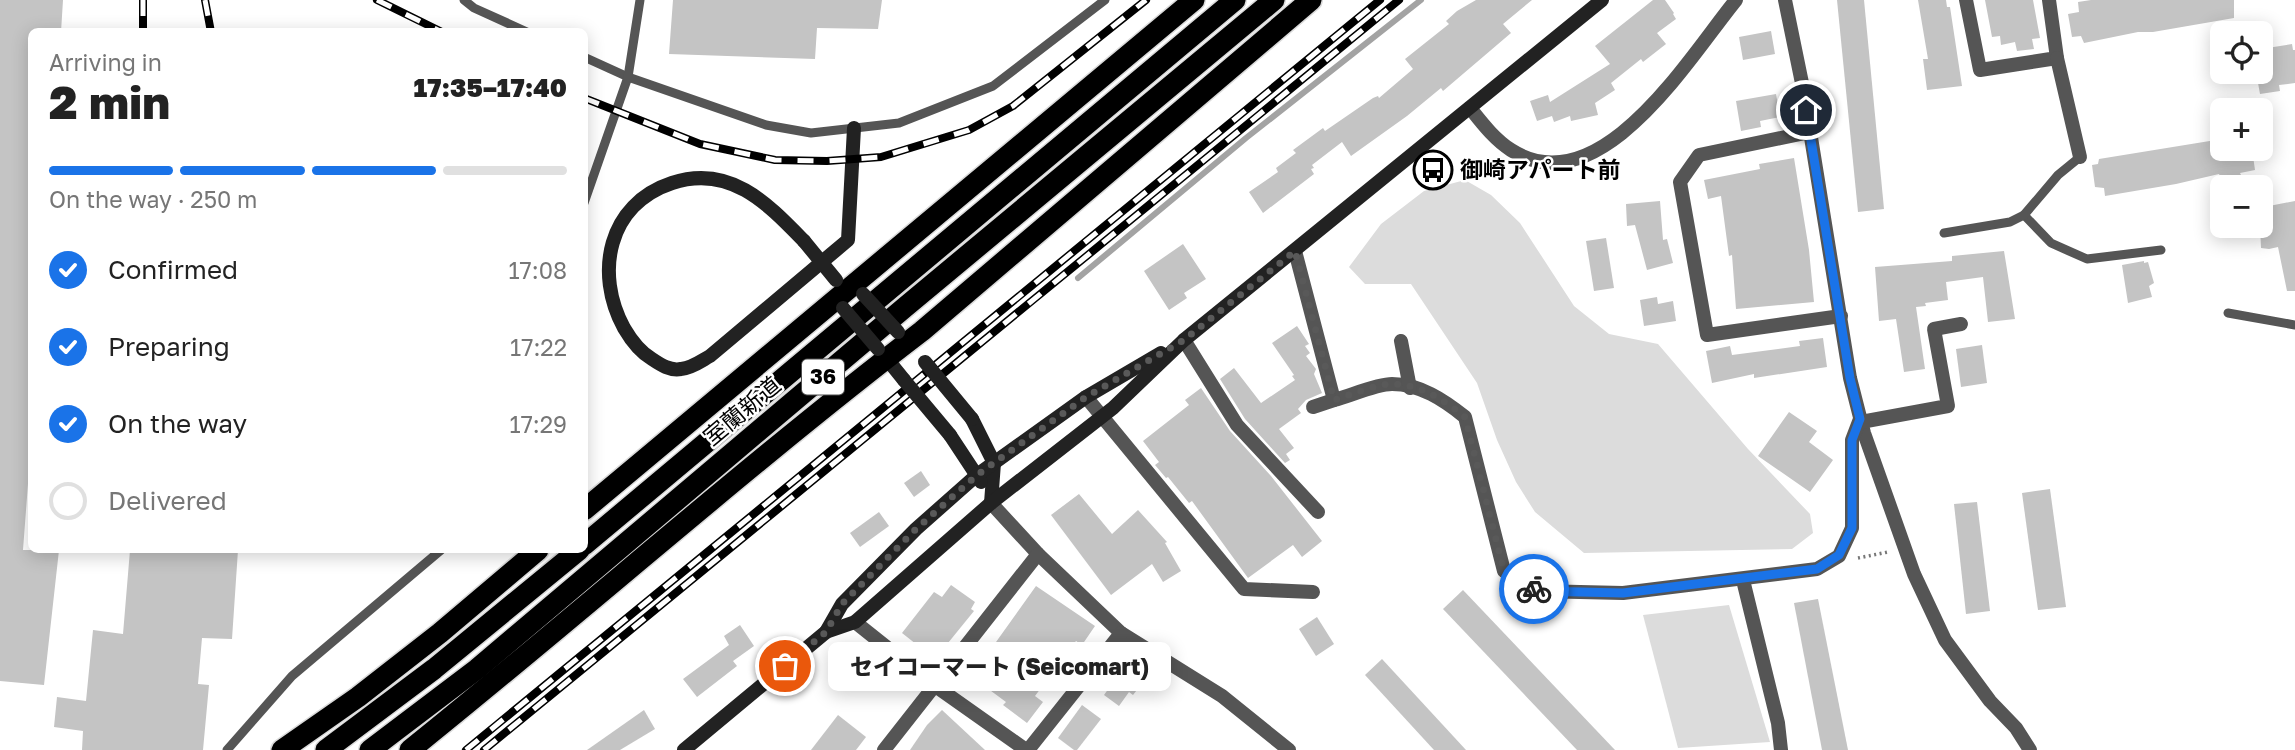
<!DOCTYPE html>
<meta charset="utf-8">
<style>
:root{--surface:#fff;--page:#f2f2f2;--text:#222;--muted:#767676;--line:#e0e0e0;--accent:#1a73e8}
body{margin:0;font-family:"Golos Text","Noto Sans JP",sans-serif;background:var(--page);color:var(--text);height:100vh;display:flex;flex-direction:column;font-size:26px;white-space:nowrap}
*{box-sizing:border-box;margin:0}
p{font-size:23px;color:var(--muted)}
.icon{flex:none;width:38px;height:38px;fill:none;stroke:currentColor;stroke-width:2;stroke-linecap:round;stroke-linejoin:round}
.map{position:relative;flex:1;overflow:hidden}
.panel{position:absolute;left:28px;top:28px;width:560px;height:525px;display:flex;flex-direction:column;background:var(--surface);border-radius:10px;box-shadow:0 4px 18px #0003}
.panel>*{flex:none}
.controls{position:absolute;left:2210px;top:21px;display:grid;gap:14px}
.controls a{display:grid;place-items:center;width:63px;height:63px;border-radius:10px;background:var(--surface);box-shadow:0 4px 18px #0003;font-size:35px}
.pin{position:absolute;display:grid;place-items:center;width:60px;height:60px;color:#fff;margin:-30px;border:4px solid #fff;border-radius:50%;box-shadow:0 2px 7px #0007}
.courier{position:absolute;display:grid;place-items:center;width:70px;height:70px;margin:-35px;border:5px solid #1a73e8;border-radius:50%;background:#fff;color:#222;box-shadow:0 2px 9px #0007}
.bubble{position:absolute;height:49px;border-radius:10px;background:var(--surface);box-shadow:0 4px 18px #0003;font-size:23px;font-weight:800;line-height:49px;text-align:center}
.overview em{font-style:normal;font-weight:800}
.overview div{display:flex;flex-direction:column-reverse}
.overview{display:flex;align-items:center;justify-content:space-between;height:119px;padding:0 21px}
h1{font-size:46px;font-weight:800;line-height:52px}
.bar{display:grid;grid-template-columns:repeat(4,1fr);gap:10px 7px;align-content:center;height:84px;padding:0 21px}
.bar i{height:9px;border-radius:5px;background:var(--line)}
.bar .selected{background:var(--accent)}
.bar p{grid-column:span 4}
ol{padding:0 21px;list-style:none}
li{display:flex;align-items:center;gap:21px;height:77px}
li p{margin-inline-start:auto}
li .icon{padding:7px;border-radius:50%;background:var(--accent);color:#fff;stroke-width:4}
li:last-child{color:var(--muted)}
li i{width:38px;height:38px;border:4px solid var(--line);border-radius:50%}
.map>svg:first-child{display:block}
.green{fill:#dcdcdc}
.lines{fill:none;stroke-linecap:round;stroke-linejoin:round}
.stream{stroke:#a3a3a3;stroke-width:6}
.building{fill:#c4c4c4}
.highway-casing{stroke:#dbdbdb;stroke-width:24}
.path{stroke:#777;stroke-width:3.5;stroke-dasharray:2 3.5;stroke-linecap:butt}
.lane{stroke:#555;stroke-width:9}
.street{stroke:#555;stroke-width:14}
.secondary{stroke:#222;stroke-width:14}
.highway{stroke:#000;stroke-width:21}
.rail-casing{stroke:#000;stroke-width:8}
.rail{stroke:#fff;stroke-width:5;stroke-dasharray:16;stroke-linecap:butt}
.secondary-bridge{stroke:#222;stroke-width:14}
.done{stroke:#595959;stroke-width:7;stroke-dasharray:0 12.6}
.route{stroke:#1a73e8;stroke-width:9}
.labels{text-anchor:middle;stroke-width:5;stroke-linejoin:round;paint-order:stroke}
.shield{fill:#fff;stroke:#4c4c4c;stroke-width:2}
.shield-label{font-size:21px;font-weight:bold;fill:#000}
.poi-label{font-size:23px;font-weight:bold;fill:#000;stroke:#fff;text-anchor:start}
.street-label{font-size:23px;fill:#000;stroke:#fff}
</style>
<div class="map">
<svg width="2295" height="750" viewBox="0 0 2295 750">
<rect width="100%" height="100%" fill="#fff"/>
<g class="green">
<path d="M1465,180L1491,195L1520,223L1574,306L1609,334L1658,344L1748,449L1810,514L1813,533L1792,549L1584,553L1535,512L1516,482L1497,440L1477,383L1411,284H1365L1349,267L1381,224L1424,191Z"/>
<path d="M1729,605L1770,742L1678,748L1643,615Z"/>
</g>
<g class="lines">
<path class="stream" d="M1078,278L1246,138L1421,0"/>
</g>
<g class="building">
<path d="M0,0H63L61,32H32V431L23,550H59L44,685L0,681Z"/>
<path d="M673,0H882L878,29L817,28L815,59L669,54Z"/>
<path d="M1476,0H1532L1503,24L1511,33L1443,91L1441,88L1407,116L1351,156L1342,142L1312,165L1314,168L1311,169L1314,174L1263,213L1249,192L1278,172L1276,168L1296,153L1293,150L1323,128L1325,131L1373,98L1378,96L1379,98L1413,69L1405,59L1449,24L1446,21L1457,11Z"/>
<path d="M1653,0H1665L1674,13L1673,14L1676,19L1657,33L1666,44L1643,62L1641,59L1611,83L1615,90L1595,103L1598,115L1571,121L1570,116L1554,122L1552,116L1537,121L1530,101L1548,95L1550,102L1610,64L1595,46Z"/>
<path d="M1837,0H1864L1884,209L1858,212Z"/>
<path d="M1918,0H1946L1947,7H1950L1962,86L1927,90L1923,59H1928Z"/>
<path d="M1985,0H2033L2040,38L2032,39L2034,49L2017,51L2015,42L2001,45L2000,36L1992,37Z"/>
<path d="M2091,0H2234V18L2153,32H2138L2084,43L2081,36L2072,37L2068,14L2079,12L2078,2Z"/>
<path d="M1771,31L1775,54L1743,60L1739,37Z"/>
<path d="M2292,44L2293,50H2295V83L2279,85L2280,91L2260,94L2256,72H2261V49Z"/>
<path d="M1776,94L1780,117L1760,121L1761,127L1741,131L1736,101Z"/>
<path d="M2222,139V149H2252L2255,170L2240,173L2241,175L2220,176L2219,174L2176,184L2105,196L2104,188L2095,187L2092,165L2098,164L2099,159Z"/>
<path d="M1794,158L1809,250L1814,302L1736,309L1732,255L1729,256L1721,196L1708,199L1704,180L1760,169L1759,164Z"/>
<path d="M1660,201L1663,240L1667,239L1673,263L1647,270L1635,225L1627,226L1626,204Z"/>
<path d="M2295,201V291H2287L2278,247L2269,249L2261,248L2260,226H2268L2264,207Z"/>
<path d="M1606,238L1614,288L1594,291L1586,241Z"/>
<path d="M1183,244L1206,279L1184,293L1187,298L1169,310L1144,271Z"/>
<path d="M2004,251L2015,319L1988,322L1983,277L1946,282L1948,300L1925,303L1926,306L1916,307L1925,369L1904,372L1896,319L1879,321L1875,267L1952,261V256Z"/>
<path d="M2144,261V263L2148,262L2154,283L2149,286L2152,297L2128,303L2122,265Z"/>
<path d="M1657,297L1658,304L1673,301L1676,321L1644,326L1640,300Z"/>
<path d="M1297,326L1309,344L1305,346L1310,353L1306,356L1316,369L1314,374L1322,393L1306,400L1298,409L1301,413L1279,429L1294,448L1286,454L1290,460L1285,463L1245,419L1220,379L1234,368L1261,403L1295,380L1292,376L1294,375L1272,343Z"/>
<path d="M1823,338L1827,367L1754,378V374L1712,383L1706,351L1730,346L1732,355L1800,346L1799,341Z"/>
<path d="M1982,345L1987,383L1961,387L1956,349Z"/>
<path d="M1201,388L1230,431L1271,476L1322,541L1302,557L1293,545L1248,578L1192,501L1189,503L1168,477L1166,478L1155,465L1159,462L1143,441L1189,405L1185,400Z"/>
<path d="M1789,412L1817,431L1809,442L1833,460L1810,492L1758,456Z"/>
<path d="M921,471L930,485L914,497L904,483Z"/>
<path d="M2050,489L2066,607L2038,610L2022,493Z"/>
<path d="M1079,494L1112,534L1138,510L1167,542L1165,543L1181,571L1163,582L1152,564L1111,595L1051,515Z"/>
<path d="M1977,502L1990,611L1966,614L1954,504Z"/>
<path d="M879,512L889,526L860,547L850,533Z"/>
<path d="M130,550H238L232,639L202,638L198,684L209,685L203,750H82L83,731L54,727L57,697L86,701L93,630L123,634Z"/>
<path d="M951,585L975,602L971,609L974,611L935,659L902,633L934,592L942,597Z"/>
<path d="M1036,586L1095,626L1082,645L1076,641L1035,696L1043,702L1027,723L1003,705L1006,702L964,671L980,651L986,656Z"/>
<path d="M1463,590L1615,750H1577L1443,609Z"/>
<path d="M1818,599L1848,750H1822L1794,603Z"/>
<path d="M1317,617L1334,644L1316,656L1299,629Z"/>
<path d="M740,625L754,646L733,661L737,666L697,697L683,679L729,645L724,636Z"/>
<path d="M1119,651L1147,677L1133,695L1129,692L1119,706L1104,695L1114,681L1103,672Z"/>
<path d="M1382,659L1466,750H1434L1365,675Z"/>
<path d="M1082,705L1101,719L1077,750H1074L1058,738Z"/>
<path d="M644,710L655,729L620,750H587Z"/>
<path d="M942,710L985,750H910L927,725Z"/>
<path d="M838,715L866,737L856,750H811Z"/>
</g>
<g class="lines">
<defs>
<g id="highway">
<path d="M584,510L1194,0"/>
<path d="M584,545L1235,0"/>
<path d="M282,750L358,697L440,633L538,550"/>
<path d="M326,750L434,669L579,550"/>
<path d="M370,750L477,669L904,308L1274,0"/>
<path d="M410,750C582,612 747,465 922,331L1311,0"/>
</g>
</defs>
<use href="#highway" class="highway-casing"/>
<path class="path" d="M1858,558L1888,552"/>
<g class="lane">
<path d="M464,0L474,8L527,32"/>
<path d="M584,57L628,77L766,125L811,133L899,123L993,86L1105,0"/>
<path d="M584,203L628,77L640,0"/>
<path d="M2024,215L2051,243L2087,259L2161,250"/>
<path d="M1944,233L2010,222L2024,215L2058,175L2080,157"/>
<path d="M2228,313L2295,325"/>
<path d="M227,750L292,676L441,550"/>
</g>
<g class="street">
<path d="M1785,0L1803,88L1850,378L1864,433L1914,574L1945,640L1990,701L2016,728L2030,750"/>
<path d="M1966,0L1980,70L2057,58L2049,0"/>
<path d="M2057,58L2080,157"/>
<path d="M1470,108C1482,123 1494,139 1511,150C1600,207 1690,56 1736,0"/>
<path d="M1810,132L1699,155L1680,182L1707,335L1841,316"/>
<path d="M1295,251L1334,400C1350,396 1376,384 1392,384C1420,384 1444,400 1465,417L1504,571L1537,591L1623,593L1817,569L1839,556L1852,528V440L1860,419"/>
<path d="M1184,340L1237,425L1318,512"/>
<path d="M1401,341L1410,388"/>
<path d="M1086,397L1244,589L1313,592"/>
<path d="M1313,407L1334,400"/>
<path d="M1861,422L1948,406L1934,329L1961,324"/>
<path d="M991,503L1038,554L1121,633L1222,696L1289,750"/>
<path d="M1743,580L1778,723L1781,750"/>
<path d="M855,622L934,685L1026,750"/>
<path d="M884,750L1038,554"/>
<path d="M1028,750L1121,633"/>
</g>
<g class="secondary">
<path d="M804,241C767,203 730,164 672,183C608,204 594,273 624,328C631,340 640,352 652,359C661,365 670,371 681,369C692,368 701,361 710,356L848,240L854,128"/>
<path d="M883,354L904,380"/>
<path d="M972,419L994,463L991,503"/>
<path d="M950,435L981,482"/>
<path d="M826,632L842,604L916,529L977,475L1086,397L1161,353"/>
<path d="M684,750L826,632L855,622L991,503L1113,408L1184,340L1602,0"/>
</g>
<use href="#highway" class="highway"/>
<defs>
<g id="rail">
<path d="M143,0V32"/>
<path d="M205,0L211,32"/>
<path d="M377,0L442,32"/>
<path d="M584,98L700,144L775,160L827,161L881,157L969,130L1013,106L1146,0"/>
<path d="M466,750L1380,0"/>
<path d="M484,750L1399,0"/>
</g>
</defs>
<use href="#rail" class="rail-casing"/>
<use href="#rail" class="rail"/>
<g class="secondary-bridge">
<path d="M804,241L836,280"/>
<path d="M863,294L898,332"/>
<path d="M843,308L878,349"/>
<path d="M925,362L972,419"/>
<path d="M904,380L950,435"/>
</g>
</g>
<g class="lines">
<path class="done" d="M785,666L826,632L842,604L916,529L977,475L1086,397L1184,340L1295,251L1334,400C1350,395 1376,384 1392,384C1420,384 1444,400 1465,417L1504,571L1534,589"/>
<path class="route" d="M1534,589L1537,591L1623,593L1817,569L1839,555L1852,528V440L1860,419L1850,378L1806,110"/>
</g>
<defs>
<symbol id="bus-ring" viewBox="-11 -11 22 22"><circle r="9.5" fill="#fff" stroke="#000" stroke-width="1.5"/><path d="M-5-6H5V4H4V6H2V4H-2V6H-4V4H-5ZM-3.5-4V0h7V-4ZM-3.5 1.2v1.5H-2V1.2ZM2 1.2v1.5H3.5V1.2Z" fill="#000"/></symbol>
</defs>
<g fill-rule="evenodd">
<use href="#bus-ring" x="1411" y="148" width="44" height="44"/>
</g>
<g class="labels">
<rect class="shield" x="802" y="359.5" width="42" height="35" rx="5"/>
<g class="shield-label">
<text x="823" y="384">36</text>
</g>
<g class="poi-label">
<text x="1460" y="178">御崎アパート前</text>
</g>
<g class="street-label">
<text transform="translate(742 411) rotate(-40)" y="8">室蘭新道</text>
</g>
</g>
</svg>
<div class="controls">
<a><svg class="icon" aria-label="locate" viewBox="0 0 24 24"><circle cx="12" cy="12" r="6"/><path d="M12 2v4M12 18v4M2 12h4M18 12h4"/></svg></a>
<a>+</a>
<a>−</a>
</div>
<div class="pin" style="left:785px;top:666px;background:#ea580c"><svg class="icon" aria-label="bag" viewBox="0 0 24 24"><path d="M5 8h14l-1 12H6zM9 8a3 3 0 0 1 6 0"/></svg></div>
<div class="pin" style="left:1806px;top:110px;background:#1f2937"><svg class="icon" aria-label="home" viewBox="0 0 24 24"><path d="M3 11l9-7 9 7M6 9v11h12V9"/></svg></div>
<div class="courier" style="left:1534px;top:589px"><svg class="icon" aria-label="bike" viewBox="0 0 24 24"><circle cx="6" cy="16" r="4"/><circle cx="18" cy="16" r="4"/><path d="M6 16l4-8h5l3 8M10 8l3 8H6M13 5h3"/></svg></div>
<div class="bubble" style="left:828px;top:642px;width:343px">セイコーマート (Seicomart)</div>
<section class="panel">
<div class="overview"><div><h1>2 min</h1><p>Arriving in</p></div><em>17:35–17:40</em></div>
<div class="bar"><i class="selected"></i><i class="selected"></i><i class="selected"></i><i></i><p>On the way · 250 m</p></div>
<ol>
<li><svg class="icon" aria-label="check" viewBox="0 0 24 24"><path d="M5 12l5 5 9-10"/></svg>Confirmed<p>17:08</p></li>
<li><svg class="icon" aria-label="check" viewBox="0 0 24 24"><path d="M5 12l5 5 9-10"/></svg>Preparing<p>17:22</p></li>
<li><svg class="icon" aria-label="check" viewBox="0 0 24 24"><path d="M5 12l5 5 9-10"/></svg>On the way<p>17:29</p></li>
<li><i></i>Delivered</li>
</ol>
</section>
</div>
